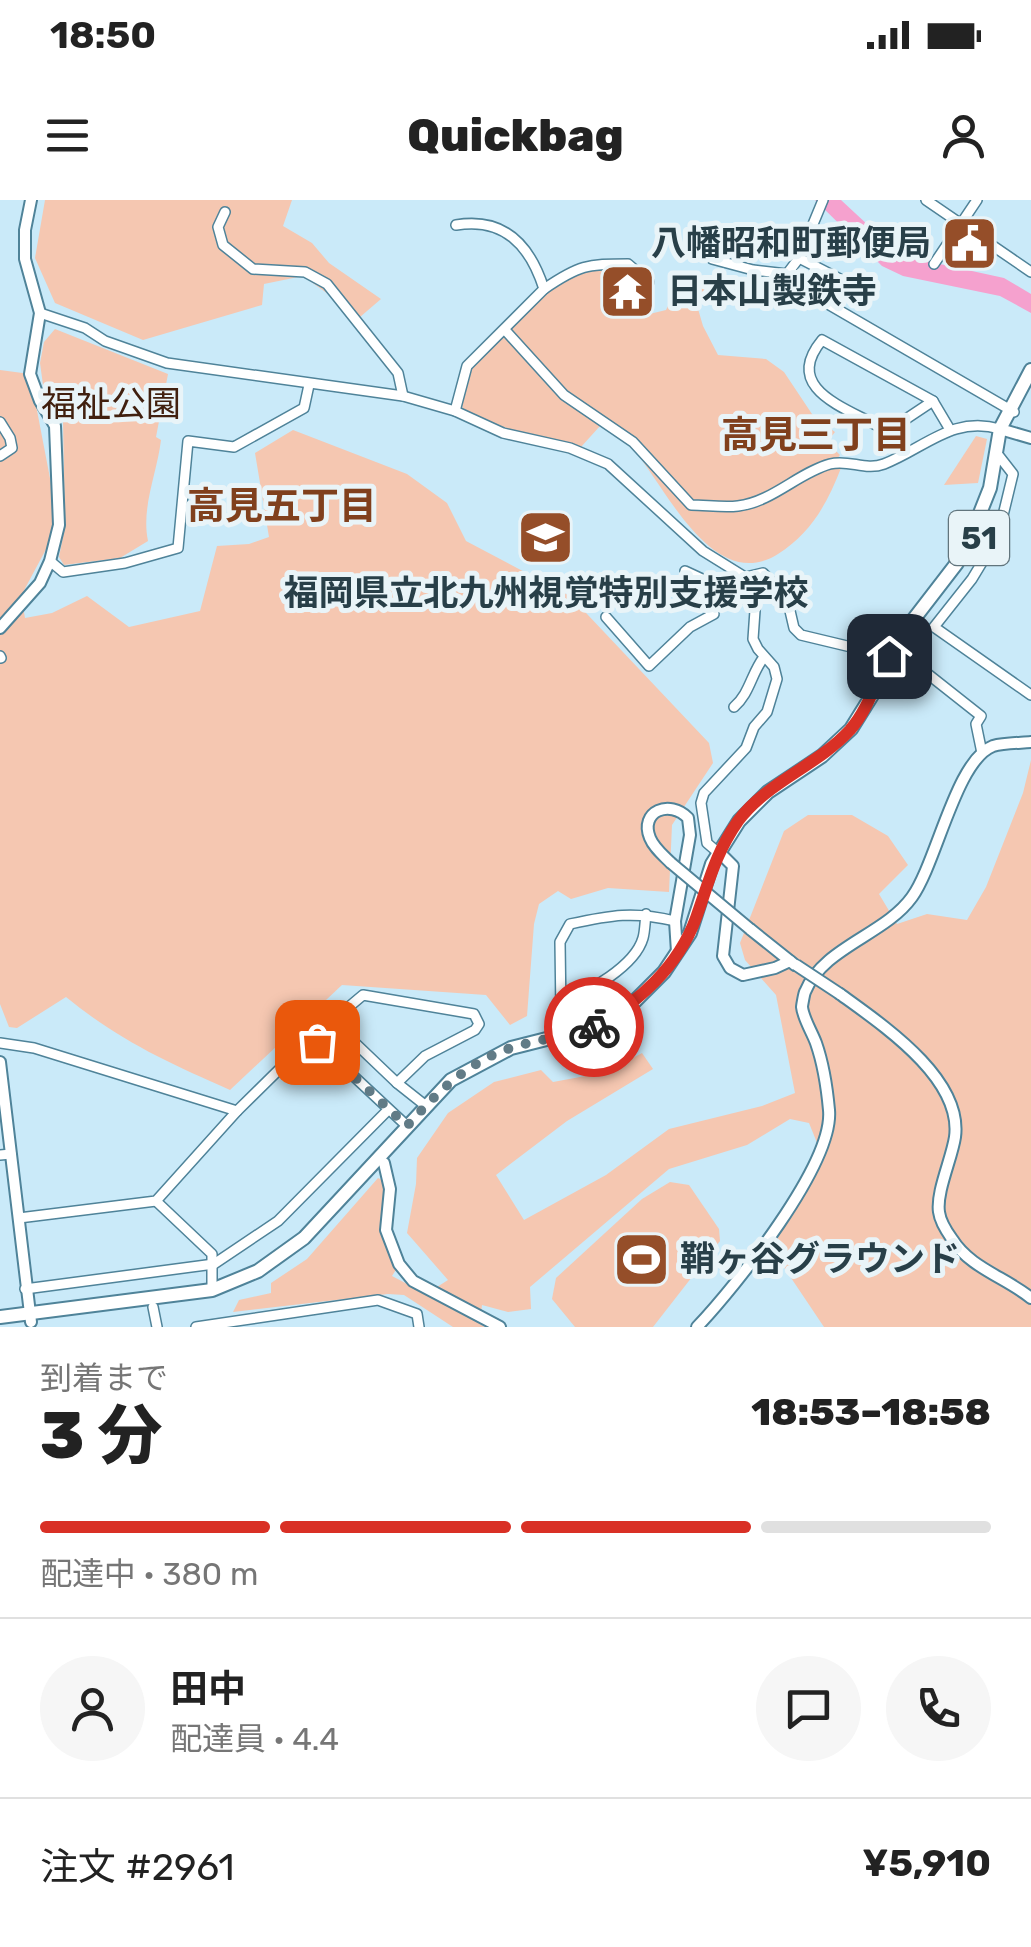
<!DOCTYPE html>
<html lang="ja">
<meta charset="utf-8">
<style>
:root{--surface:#fff;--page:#f6f6f6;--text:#222;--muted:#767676;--line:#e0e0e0;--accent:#d93025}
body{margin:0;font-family:Rubik,"Noto Sans JP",sans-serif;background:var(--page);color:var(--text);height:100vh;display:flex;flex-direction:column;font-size:38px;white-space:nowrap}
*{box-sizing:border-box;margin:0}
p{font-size:32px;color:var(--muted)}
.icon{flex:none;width:55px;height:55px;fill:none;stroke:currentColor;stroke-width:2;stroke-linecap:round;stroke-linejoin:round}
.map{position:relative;height:1127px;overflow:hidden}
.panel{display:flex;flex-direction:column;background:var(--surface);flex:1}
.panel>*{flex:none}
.pin{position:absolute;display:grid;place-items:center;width:85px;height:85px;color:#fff;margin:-42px;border-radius:20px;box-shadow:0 5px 15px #0006}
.courier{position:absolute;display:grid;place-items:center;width:100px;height:100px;margin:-50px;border:8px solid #d93025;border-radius:50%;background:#fff;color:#222;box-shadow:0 2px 12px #0007}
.head em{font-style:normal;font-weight:800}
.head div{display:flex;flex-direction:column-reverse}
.head{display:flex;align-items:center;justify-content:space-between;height:170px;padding:0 40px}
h1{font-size:65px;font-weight:800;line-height:75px}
.bar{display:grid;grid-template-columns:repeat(4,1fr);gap:15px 10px;align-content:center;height:120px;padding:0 40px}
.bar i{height:12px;border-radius:8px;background:var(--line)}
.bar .current{background:var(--accent)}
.bar p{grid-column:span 4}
.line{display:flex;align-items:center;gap:25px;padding:0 40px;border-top:2px solid var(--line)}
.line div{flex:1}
.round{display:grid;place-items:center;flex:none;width:105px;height:105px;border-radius:52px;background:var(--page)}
.status{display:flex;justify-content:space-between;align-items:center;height:70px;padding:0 50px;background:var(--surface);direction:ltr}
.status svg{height:28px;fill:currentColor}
header{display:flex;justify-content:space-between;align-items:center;height:130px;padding:0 40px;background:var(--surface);font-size:45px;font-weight:800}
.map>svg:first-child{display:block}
.green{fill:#f5c7b1}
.water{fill:#f5a1ce}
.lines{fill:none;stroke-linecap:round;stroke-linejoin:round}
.minor-casing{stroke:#4f8399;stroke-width:12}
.tertiary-casing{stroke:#4f8399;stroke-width:14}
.primary-casing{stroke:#4f8399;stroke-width:16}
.minor{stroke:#fff;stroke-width:9}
.tertiary{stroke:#fff;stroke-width:10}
.primary{stroke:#fff;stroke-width:12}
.tertiary-bridge-casing{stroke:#4f8399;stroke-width:14;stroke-linecap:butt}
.tertiary-bridge{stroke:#fff;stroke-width:10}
.done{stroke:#617b86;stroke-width:10;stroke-dasharray:0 18}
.route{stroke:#d93025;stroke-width:12}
.labels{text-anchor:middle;stroke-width:10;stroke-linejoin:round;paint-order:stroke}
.shield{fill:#e9f4f8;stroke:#62757d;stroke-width:2.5}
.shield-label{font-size:32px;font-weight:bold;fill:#283f48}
.poi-label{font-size:35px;font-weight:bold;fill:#283f48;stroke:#e9f4f8;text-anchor:start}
.park-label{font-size:35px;fill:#41200f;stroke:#e9f4f8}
.neighbourhood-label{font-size:38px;font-weight:bold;fill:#80401d;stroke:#e9f4f8}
</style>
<div class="status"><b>18:50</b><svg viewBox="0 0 49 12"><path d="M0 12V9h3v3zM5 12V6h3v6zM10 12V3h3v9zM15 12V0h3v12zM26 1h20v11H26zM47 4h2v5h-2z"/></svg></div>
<header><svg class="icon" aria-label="menu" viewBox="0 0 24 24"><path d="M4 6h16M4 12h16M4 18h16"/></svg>Quickbag<svg class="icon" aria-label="person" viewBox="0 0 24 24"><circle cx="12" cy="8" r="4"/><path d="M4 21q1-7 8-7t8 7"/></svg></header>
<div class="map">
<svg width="1031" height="1127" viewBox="0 0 1031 1127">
<rect width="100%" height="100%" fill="#caeaf9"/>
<g class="green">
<path d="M45,0H292L283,26L312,43L329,63L381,99L360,117L303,76L264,84L262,105L143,140L55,103L35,58Z"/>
<path d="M595,69L609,73L602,83L633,118L666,110L670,102L668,86L694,72L706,93L696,102L703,126L718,155L766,159L784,172L814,217L835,232L827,242L840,255L837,259L841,268C827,304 811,333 778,354C713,395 665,286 632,247C625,237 611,232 600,226L581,247L513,231L463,210L462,204L471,166L564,77Z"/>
<path d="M55,129L168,174L156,237L161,240C157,274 141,307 148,341L120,358L64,365L59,357L65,327L63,221L43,185L40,163L44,142Z"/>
<path d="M0,170L30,174L59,325L21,396L25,418L52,413L87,396L129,427L200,411L217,346L249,344L269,337L255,253L293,230L407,274L447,303L466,341L570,396L709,543L713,563L672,625L669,692L608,688L571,699L558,691L539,704L534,724L527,816L510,825L486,795L342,785L230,890C167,862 120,841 66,797L17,828L9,827L0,804Z"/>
<path d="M976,236L987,239L978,283L944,285Z"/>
<path d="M1031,560V1127H824L775,1054L782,1043L777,1038L824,960L809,923L790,919L747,945L669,969L530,1087L531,1109L508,1112L482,1105L480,1124L485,1127H453L404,1095L388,1094L233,1112L239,1100L271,1093V1083L307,1059L378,978L384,981C386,992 383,1003 382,1014C381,1034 388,1051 397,1068L392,1076L426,1094L448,1080L407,1033L416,984L417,958L448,913L494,882L541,870L553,882L607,872L642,853L653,869L567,921L496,975L524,1020L606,975L669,929L762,906L795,893L776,795L745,760L740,743L784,631L808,615H852L888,636L908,665L879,694L897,724L927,714L967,720L986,687L1023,593Z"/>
<path d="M670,982L689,985L719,1029L720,1041L653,1127H575L552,1099L556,1078L642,999Z"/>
</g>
<path class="water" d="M815,0H841L897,52L917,59L1004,78L1031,94V113L1000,96L903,76L882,66Z"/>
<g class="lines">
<defs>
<g id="minor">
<path d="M823,0L799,58L840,79L828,104L1014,212"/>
<path d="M926,0L1031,72"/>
<path d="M225,12L218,27L223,45L253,69L305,72L327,84L398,173L403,196"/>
<path d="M712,59L753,70L787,74L799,58"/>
<path d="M934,64L977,0"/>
<path d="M544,89C579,65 587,64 628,64L649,82"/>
<path d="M40,113L85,128L105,141L167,163L403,196L455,211L503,233L570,248L608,264L703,351L753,382L756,396L753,439L758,449L774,467L777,479L767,512L754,527L746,548L704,593L701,603L707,643L721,655"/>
<path d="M505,130L564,195L633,242L691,305C706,305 723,308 738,306C772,302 798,273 830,264C849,259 865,271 884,264C925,248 953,215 1000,229"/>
<path d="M822,140L933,201L891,229H883C848,208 781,190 822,140Z"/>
<path d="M933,201L949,228"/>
<path d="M455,211L467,166L544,89C530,45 504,17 456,25"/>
<path d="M0,222L10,238L12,248L0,256"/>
<path d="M999,256L1013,274L998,336L972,379L934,427L1031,495"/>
<path d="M50,361L63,372L125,363L178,348L188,241L234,247L304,208L309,185"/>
<path d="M746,377L763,373L787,398L794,428L801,435L897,458"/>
<path d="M606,417L649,466L690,427L714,414L685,371L754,403"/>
<path d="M900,452L981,516L976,524L982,553"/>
<path d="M0,456L1,458"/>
<path d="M734,507C750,493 751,474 764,457"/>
<path d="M363,795L474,814L479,824L475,830L425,856L397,883L332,821Z"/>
<path d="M562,801C588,793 635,766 643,738C645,731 645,721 646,714"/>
<path d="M561,814L560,742L570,724C611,715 634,711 675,721"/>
<path d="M0,843L34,848L237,911"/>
<path d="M397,883L426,906"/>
<path d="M0,955L11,954"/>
<path d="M156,1001L212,1054V1090"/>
<path d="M19,1018L156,1001L237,911L306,843L317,842L407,926"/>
<path d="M25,1089L214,1064L278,1021L388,910"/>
<path d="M153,1107L157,1127"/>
<path d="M196,1127L378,1100L417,1114L419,1127"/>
</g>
<g id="tertiary">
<path d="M1000,229L1031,238"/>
<path d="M0,428L40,383L50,361L59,325L55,226L40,201L30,174L40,113L25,59V30L31,0"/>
<path d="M724,657L733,666L723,756L730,768L743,775L775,768L790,761"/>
<path d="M671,663C663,655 654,648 650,638C639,611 670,599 688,618L690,635L675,721L677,752"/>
<path d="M750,729L795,765"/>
<path d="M840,794C881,824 963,878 955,937C952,958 936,992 939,1012C940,1020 947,1032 952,1039C970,1068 1005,1077 1031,1098"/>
<path d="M0,862L31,1122"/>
<path d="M384,963L390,989L386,1030L399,1064L413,1081L500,1127"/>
<path d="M697,1127C735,1087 834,964 829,910C827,888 823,863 816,843C812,832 803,818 802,807C802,806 804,794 805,792C823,747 885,735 912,697C937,662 956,560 993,546C1004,543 1019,543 1031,542"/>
</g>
<path id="primary" d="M0,1117L212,1090L258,1071L304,1038L451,880L511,848L594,827L634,802L664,772L690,733L712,664L739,621L768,592L822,556L851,529L874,492L900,437L957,363L967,346L990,288L1000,229L1031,170"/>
</defs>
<use href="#minor" class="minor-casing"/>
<use href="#tertiary" class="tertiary-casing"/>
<use href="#primary" class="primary-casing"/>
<use href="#minor" class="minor"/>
<use href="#tertiary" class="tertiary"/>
<use href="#primary" class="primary"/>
<defs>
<g id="tertiary-bridge">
<path d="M671,663L750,729"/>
<path d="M796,765L840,794"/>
</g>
</defs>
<use href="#tertiary-bridge" class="tertiary-bridge-casing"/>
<use href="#tertiary-bridge" class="tertiary-bridge"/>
</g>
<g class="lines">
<path class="done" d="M317,842L407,926C437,893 467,862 511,848C538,839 567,837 594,827"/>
<path class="route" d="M594,827C638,803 678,767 696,718C709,682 715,654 738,621C767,582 817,566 850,530C869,508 876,481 889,456"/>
</g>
<defs>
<symbol id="civic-square" viewBox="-11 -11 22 22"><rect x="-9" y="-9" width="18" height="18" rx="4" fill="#954e29" stroke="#e9f4f8"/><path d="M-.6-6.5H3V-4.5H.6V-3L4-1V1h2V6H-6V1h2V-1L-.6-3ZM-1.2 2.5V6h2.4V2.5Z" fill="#fff"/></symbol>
<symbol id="temple-square" viewBox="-11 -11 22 22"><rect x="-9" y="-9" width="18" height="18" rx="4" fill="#954e29" stroke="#e9f4f8"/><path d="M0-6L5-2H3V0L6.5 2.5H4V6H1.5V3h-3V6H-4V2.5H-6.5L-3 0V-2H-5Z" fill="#fff"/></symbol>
<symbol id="school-square" viewBox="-11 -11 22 22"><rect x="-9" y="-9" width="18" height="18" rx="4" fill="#954e29" stroke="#e9f4f8"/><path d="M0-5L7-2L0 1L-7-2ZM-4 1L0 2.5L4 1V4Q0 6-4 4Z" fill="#fff"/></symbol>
<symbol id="stadium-square" viewBox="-11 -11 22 22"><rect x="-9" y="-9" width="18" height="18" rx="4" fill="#954e29" stroke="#e9f4f8"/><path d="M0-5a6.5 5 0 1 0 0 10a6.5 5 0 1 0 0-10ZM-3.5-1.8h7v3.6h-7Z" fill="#fff"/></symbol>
</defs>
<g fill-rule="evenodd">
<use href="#civic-square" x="938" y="12" width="63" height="63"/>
<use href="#temple-square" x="596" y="60" width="63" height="63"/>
<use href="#school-square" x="514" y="306" width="63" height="63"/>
<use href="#stadium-square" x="610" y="1028" width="63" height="63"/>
</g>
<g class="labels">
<rect class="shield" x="949" y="311" width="60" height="54" rx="8"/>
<g class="shield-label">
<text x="979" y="349">51</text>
</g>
<g class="poi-label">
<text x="931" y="55" text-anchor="end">八幡昭和町郵便局</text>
<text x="667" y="103">日本山製鉄寺</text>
<text x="546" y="405" text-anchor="middle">福岡県立北九州視覚特別支援学校</text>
<text x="680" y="1071">鞘ヶ谷グラウンド</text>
</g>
<g class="park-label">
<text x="111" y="216">福祉公園</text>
</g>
<g class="neighbourhood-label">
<text x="816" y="248">高見三丁目</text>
<text x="282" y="319">高見五丁目</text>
</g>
</g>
</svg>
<div class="pin" style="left:317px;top:842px;background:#ea580c"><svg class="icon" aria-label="bag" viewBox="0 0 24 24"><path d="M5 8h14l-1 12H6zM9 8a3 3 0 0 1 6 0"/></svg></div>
<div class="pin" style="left:889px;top:456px;background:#1f2937"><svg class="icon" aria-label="home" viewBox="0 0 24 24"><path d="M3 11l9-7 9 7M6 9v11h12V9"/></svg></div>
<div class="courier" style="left:594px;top:827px"><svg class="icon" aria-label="bike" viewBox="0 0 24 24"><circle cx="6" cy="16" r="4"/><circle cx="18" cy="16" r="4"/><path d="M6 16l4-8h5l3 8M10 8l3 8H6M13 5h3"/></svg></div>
</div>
<section class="panel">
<div class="head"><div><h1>3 分</h1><p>到着まで</p></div><em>18:53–18:58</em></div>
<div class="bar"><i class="current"></i><i class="current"></i><i class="current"></i><i></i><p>配達中 · 380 m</p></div>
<div class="line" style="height:180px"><a class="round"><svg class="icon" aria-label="person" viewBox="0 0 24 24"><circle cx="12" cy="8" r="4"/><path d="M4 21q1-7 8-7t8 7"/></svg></a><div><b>田中</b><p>配達員 · 4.4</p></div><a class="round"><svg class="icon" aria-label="chat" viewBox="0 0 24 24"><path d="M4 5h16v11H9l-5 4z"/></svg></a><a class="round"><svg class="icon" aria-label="phone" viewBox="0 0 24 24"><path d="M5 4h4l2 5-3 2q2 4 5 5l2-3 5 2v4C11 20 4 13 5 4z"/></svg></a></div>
<div class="line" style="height:130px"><div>注文 #2961</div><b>¥5,910</b></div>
</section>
